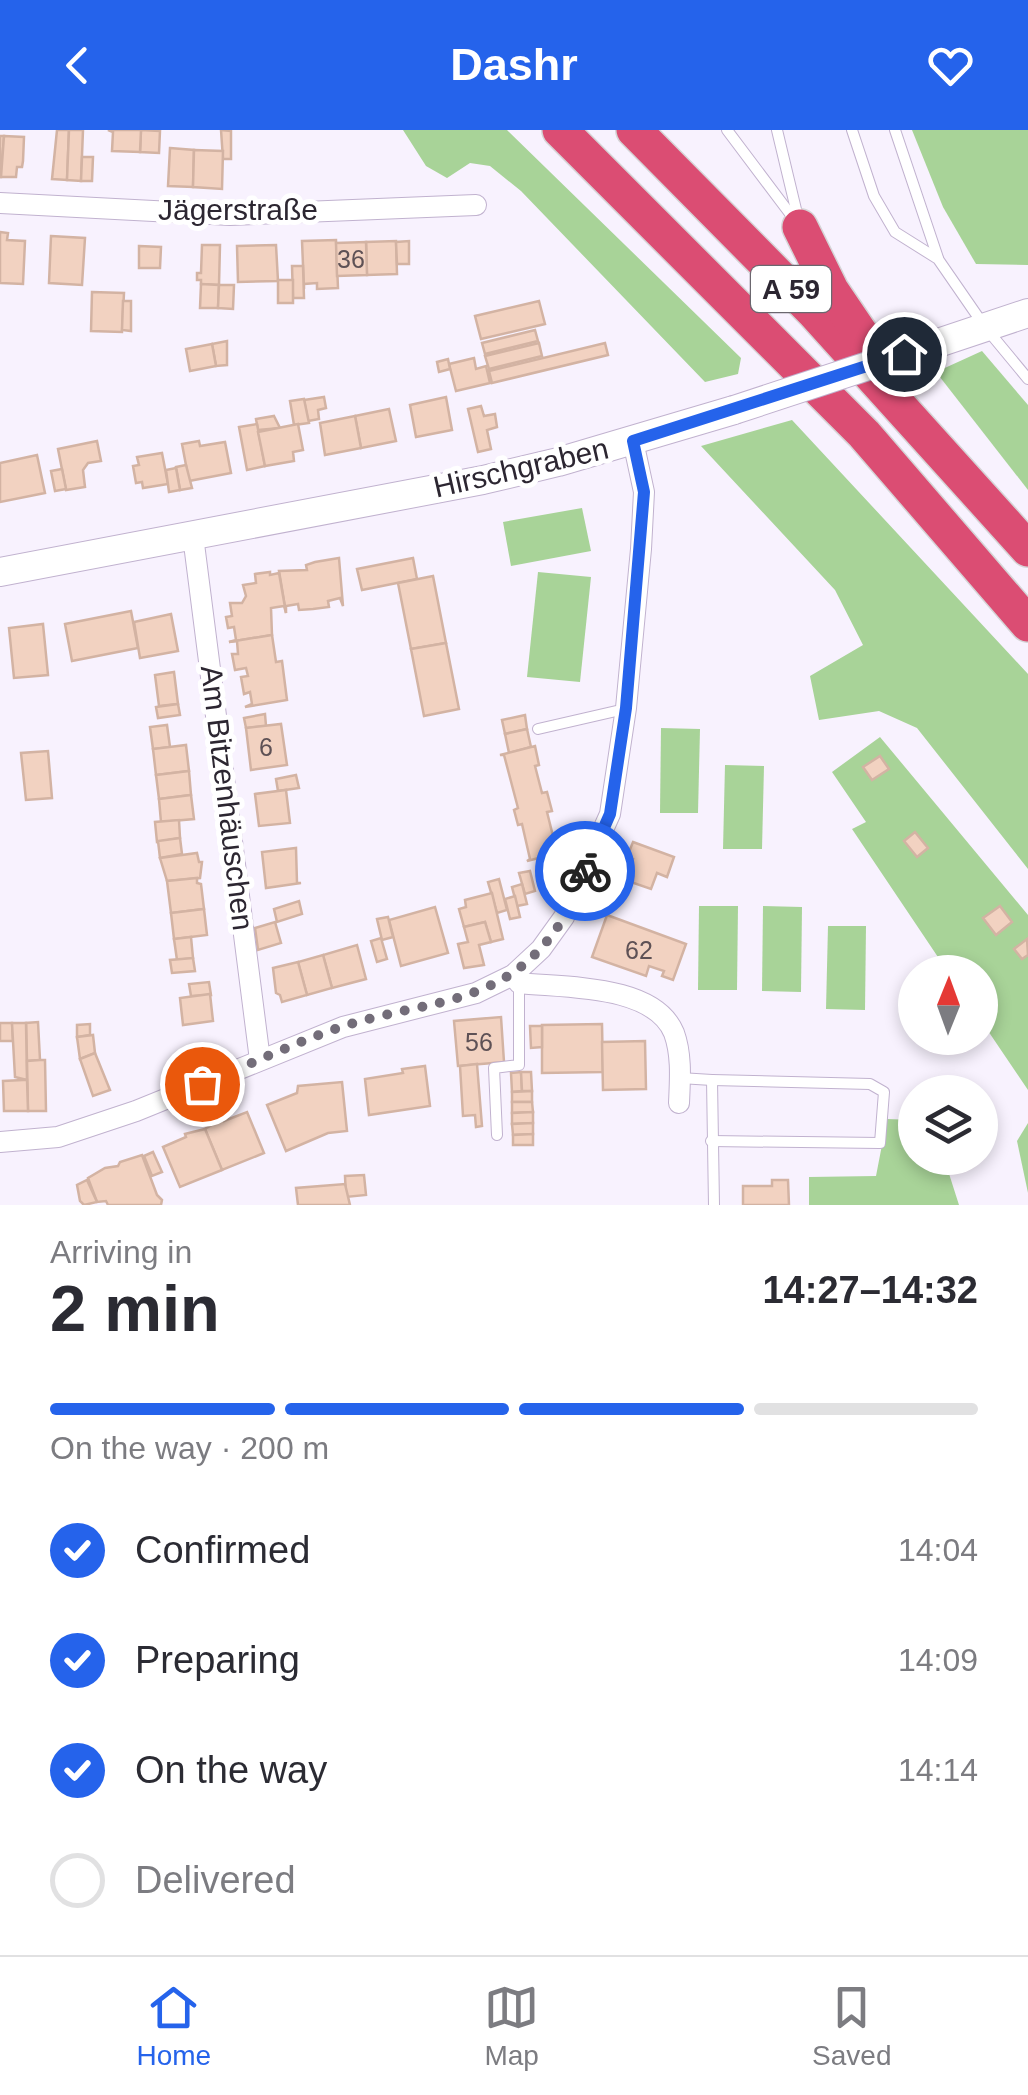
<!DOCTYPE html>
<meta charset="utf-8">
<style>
:root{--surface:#fff;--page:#f7f7f7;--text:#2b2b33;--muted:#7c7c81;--line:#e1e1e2;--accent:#2563eb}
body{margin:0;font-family:Helvetica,sans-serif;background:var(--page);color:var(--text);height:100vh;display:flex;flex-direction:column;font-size:38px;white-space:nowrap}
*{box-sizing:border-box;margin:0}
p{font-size:32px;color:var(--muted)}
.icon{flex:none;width:55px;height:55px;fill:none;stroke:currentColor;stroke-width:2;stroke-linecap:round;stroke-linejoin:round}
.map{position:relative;height:1075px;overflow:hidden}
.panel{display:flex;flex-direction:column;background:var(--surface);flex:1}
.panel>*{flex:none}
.needle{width:65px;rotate:1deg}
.fabs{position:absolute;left:898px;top:825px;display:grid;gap:20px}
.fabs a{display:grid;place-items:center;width:100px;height:100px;border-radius:50%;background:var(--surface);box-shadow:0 5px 15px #0003;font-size:50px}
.pin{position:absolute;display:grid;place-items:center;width:85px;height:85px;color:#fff;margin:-42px;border:5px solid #fff;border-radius:50%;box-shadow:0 2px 10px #0007}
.courier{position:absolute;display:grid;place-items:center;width:100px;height:100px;margin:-50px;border:8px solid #2563eb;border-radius:50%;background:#fff;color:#222;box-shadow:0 2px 12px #0007}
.overview em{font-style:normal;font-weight:700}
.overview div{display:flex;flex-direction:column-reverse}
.overview{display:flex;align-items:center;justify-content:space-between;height:170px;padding:0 50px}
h1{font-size:65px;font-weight:700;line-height:75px}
.bar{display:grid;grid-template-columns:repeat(4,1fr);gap:15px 10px;align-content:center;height:120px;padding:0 50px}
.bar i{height:12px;border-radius:8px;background:var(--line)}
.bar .current{background:var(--accent)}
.bar p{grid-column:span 4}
ol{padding:0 50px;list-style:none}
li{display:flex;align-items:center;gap:30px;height:110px}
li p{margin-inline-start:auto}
li .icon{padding:10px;border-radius:50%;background:var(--accent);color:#fff;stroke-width:4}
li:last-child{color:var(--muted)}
li i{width:55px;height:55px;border:5px solid var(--line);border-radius:50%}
header{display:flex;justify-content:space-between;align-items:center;height:130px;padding:0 50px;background:var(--accent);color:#fff;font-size:45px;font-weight:700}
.tab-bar{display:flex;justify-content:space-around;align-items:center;height:140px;border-top:2px solid var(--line);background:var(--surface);font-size:28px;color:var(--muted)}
.tab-bar a{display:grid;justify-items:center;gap:5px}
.tab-bar .current{color:var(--accent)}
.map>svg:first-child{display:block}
.green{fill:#a8d398}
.building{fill:#f2d2c1;stroke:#d3b3a3;stroke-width:2.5}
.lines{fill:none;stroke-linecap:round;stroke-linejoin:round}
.lane-casing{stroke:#c1b2cf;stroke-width:12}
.street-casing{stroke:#c1b2cf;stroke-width:22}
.secondary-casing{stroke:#c1b2cf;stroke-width:30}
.highway-casing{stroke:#d5d4d6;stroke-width:38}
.lane{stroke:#fff;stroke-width:10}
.street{stroke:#fff;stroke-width:20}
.secondary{stroke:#fff;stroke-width:28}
.highway{stroke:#db4d73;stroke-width:35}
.secondary-bridge-casing{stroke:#c1b2cf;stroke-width:30;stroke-linecap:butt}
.secondary-bridge{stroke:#fff;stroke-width:28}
.done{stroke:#736d79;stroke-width:10;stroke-dasharray:0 18}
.route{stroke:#2563eb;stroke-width:12}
.labels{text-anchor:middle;stroke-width:10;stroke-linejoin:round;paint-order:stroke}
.number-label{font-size:25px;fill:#5e5155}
.shield{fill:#fff;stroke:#6b676f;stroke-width:2.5}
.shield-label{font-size:28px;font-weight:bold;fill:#2c2631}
.street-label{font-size:30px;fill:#2c2631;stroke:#fff}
</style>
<header><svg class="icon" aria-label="back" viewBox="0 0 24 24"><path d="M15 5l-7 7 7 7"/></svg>Dashr<svg class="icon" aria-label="heart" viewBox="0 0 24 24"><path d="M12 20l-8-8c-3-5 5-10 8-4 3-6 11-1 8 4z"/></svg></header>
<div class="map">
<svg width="1028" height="1075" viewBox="0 0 1028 1075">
<rect width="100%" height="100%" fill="#f8f2fe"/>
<g class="green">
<path d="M403,0H507L741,228L738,244L705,252L521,61L490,36L470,33L447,48L426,36Z"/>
<path d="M912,0H1028V135L976,134L943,77Z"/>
<path d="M982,221L1028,275V360L936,242Z"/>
<path d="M792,290L1028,544V739L917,598L879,581L819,590L810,546L863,515L835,460L701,316Z"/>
<path d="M582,378L591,421L511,436L503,392Z"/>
<path d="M538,442L591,447L580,552L527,547Z"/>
<path d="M661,598L700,599L698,683H660Z"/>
<path d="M880,607L1028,785V960L980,889V842H948L852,699L866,692L832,642Z"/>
<path d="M725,635L764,636L762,719H723Z"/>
<path d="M699,776H738L737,860H698Z"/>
<path d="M763,776L802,777L801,862L762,861Z"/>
<path d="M828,796H866L865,880L826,879Z"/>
<path d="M887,989L915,990V1028H944L959,1075H809V1047L876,1046Z"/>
<path d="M1028,993V1063L1017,1011Z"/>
</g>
<g class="building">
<path d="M57,0H69L67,50L52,49Z"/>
<path d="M69,0H83L81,51L67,50Z"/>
<path d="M141,0L160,1L159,23L140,22Z"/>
<path d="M141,0L140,22L112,21L113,2L108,0Z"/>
<path d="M221,0L231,1V29H223Z"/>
<path d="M0,6H4L1,47H0Z"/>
<path d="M4,6L24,7L23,31L22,37H17L16,47H1Z"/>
<path d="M170,18L194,20L193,57L168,56Z"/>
<path d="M194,20L223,21L222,59L193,57Z"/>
<path d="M82,27H93L92,51H81Z"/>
<path d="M0,102L8,103L7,110L25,111L23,154L0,153Z"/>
<path d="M51,106L85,108L82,155L49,153Z"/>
<path d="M336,110L338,158L317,159V153L304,154V159L302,111Z"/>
<path d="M396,111L397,144L367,145L366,112Z"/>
<path d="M409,111V134H397L396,112Z"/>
<path d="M366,112L367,145L337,146L336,113Z"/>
<path d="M202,115H220L219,155L201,154V150H197V143H201Z"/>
<path d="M276,115L278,151L238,152L237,116Z"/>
<path d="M139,116L161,117L160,138H139Z"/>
<path d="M292,136H303L304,168H293Z"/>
<rect x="278" y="150" width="15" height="23"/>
<path d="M201,154L219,155L218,178H200Z"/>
<path d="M219,155H234L233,179L218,178Z"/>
<path d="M92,162L124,163L122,202L91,201Z"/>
<path d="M123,171H131V201L122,200Z"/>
<path d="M539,171L545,194L481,209L475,186Z"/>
<path d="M535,200L538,211L485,224L482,213Z"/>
<path d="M227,211V235L216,236L212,214Z"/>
<path d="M539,213L542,226L489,239L485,226Z"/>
<path d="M605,213L608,225L492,253L489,241Z"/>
<path d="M212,214L216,236L190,241L186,219Z"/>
<path d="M474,228L476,239L486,236L490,253L456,261L449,234Z"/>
<path d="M448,229L450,239L439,242L437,232Z"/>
<path d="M324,267L326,278L318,280L319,289L308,291L304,270Z"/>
<path d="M446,267L452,300L416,307L410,275Z"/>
<path d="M304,269L309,293L294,295L290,271Z"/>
<path d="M481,276L484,286L495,284L497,297L487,300L491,319L478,322L468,279Z"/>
<path d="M389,279L396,311L361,318L355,286Z"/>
<path d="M274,286L280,298L258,300L256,289Z"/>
<path d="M355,286L361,318L325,325L320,293Z"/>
<path d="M257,294L265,336L247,340L239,297Z"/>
<path d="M298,294L303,320L293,322L294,331L265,336L258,302Z"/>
<path d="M97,311L101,331L88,333L83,340L85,357L66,360L58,319Z"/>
<path d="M199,311L200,316L225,312L231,343L189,351L182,314Z"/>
<path d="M162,323L168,354L143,358L142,352L136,353L133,336L139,335L137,327Z"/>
<path d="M37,325L45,363L0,372V333Z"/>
<path d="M186,335L192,358L180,360L176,337Z"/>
<path d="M176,338L180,360L169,362L166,340Z"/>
<path d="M62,339L66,359L55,361L51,341Z"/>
<path d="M339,428L343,476L340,468L328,471L329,477L313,479L299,480L298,474L286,476V483L279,441L307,440L306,435L315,432Z"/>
<path d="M413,428L417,449L362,460L357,439Z"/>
<path d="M270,442V445L279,443L286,483L284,476L271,478L272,505L229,512L236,510L234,497L228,498L226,487L232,486L230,473H242L246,466L243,455L256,453L255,444Z"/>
<path d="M433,446L446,513L411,519L398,453Z"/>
<path d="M131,481L138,518L72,531L65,494Z"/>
<path d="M171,484L178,521L140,528L134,492Z"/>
<path d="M43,494L48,545L14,548L9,498Z"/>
<path d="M272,505L276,532L282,531L287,570L245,577L252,574L250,562L244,564L241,547L248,546L246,538L235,540L232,524H238L237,511L229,512Z"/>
<path d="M446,513L459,579L424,586L411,519Z"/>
<path d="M174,542L178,574L159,576L155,545Z"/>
<path d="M178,574L180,585L158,588L156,577Z"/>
<path d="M265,584L266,596L246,598L244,588Z"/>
<path d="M525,585L527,599L505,604L502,590Z"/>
<path d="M281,594L287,635L251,640L246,598Z"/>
<path d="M167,595L170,617L153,619L150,597Z"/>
<path d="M527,599L531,617L509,623L505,604Z"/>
<path d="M186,615L189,641L156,645L153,619Z"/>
<path d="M535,616L539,635L535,636L542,663L547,662L552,681L547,682L553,706L558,705L562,722L527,731L530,729L522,694L518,695L514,680L518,678L504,625H500Z"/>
<path d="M48,621L52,668L26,670L21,623Z"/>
<path d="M880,626L889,639L872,650L863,637Z"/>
<path d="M189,641L191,665L159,669L156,645Z"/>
<path d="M296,645L299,658L278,661L276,649Z"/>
<path d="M286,660L290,693L259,696L255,664Z"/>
<path d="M191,665L194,689L161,692L159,669Z"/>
<path d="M179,690L180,708L157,712L155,692Z"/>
<path d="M915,702L928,718L917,727L904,711Z"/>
<path d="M180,708L182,724L160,728L158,711Z"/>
<path d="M633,712L674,727L667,747L657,743L651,759L625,750L633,729L627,727Z"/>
<path d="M296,718L297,753H301L266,758L262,722Z"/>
<path d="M197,723L199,732H202L200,748L167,751L160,728Z"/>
<path d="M530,741L535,761L525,764L519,743Z"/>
<path d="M197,748V753L201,754L204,779L171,783L167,751Z"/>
<path d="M499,749L507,780L497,783L488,752Z"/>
<path d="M522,754L527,774L517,776L512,757Z"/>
<path d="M492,763L503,809L491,812L485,792L464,797L459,779L466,777L465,770Z"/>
<path d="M515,766L520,787L510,789L505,769Z"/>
<path d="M299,771L302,784L277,792L274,779Z"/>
<path d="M1000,776L1012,792L996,805L983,788Z"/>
<path d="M435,777L448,823L401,836L389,790Z"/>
<path d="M204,779L207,805L174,809L171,783Z"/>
<path d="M607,785L686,814L673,850L662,846L664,841L649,836L646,846L592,827Z"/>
<path d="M388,787L393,807L382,810L377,789Z"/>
<path d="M275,792L281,813L258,820L255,798Z"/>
<path d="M485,792L491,812L479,815L484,835L464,838L458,814L468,812L464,797Z"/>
<path d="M191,807L193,828L177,830L174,809Z"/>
<path d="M381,808L387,829L377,832L371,811Z"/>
<path d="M1027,809L1028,825L1022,829L1014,819Z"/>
<path d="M357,815L366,849L332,858L323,825Z"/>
<path d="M323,825L332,858L307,865L298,832Z"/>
<path d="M193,828L195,841L172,843L170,830Z"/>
<path d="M298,832L307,865L282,872L280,865L276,863L273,838Z"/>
<path d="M209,852L211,865L191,866L189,854Z"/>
<path d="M210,864L213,891L183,895L180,868Z"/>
<path d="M501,887L504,932L458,936L454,891Z"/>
<path d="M38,892L40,930L27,931L26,893Z"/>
<path d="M0,893H12L13,911H0Z"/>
<path d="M12,893H26L27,950L15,947Z"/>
<path d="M90,894V905L77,907V895Z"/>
<path d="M602,894L603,942L542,943V895Z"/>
<path d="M530,896H542V917L531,918Z"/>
<path d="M93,905L95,923L80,929L77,907Z"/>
<path d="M645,911L646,959L603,960L602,912Z"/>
<path d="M95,923L110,960L93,966L80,929Z"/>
<path d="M40,930H45L46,981H28L27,931Z"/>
<path d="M477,934L482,996L476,997L475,985L463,986L460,936Z"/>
<path d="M425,936L430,976L369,985L365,949L403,943L402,939Z"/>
<path d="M521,942L522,961L512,962L511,943Z"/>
<path d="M521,942H531L532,961H522Z"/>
<path d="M23,950H27L28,981H4L3,951Z"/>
<path d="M342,952L347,1001L328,1003L286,1021L267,975L297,963L298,956Z"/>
<path d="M532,961V972H512V962Z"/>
<path d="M512,972H532L533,982L512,983Z"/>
<path d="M247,982L264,1023L222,1040L205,999L223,988L224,991Z"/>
<path d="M533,982V993L512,994V983Z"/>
<path d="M533,993V1004L513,1005L512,994Z"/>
<path d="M205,999L222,1040L180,1057L163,1017L186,1007L185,1004Z"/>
<path d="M533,1004V1015H513V1005Z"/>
<path d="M153,1022L162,1042L152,1046L144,1026Z"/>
<path d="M142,1025L157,1065L162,1070L161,1075H108L106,1071L97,1072L88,1048L105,1038L118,1036L120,1032Z"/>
<path d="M364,1045L366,1065L346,1067L345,1046Z"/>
<path d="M87,1050L97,1072L84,1075L80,1071L77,1055Z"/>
<path d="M772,1050H788L789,1075H743V1056H772Z"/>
<path d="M345,1054L350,1075H298L296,1058Z"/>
</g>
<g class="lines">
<defs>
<g id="lane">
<path d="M727,0L797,93"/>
<path d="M777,0L799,92"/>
<path d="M852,0L874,66L895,102L938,129L985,197L1028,249"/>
<path d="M895,0L938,128"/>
<path d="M538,599L625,579"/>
<path d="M680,948L712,950L714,1075"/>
<path d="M497,1005L494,938L519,935V853"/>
<path d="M711,1011L880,1013L884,962L870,954L712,950"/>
</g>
<g id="street">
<path d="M0,73L230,85L476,75"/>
<path d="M193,406L260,930"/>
<path d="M513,845L519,853C564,858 654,854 674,903C682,925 680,950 679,973"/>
<path d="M0,1012L58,1007L136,981L343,897L476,863L513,845L541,819L564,787L610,684L626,578L641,419L644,362L633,311"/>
</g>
<g id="secondary">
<path d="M938,213L1028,183"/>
<path d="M0,442L483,350L558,332L734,280"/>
</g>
<g id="highway">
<path d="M560,0L864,304L1028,494"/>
<path d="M634,0L815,183L1028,419"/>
<path d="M800,97L831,160L871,219"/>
</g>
</defs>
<use href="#lane" class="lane-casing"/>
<use href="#street" class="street-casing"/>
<use href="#secondary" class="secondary-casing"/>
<use href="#highway" class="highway-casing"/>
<use href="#lane" class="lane"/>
<use href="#street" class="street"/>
<use href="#secondary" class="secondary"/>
<use href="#highway" class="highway"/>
<defs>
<path id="secondary-bridge" d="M734,280L938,213"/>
</defs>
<use href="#secondary-bridge" class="secondary-bridge-casing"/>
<use href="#secondary-bridge" class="secondary-bridge"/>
</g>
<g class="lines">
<path class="done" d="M202,954C249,935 296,912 344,896C432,868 507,878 563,789C572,775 578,756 585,741"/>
<path class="route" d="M585,741L610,684L626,578L644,362L633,311L904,224"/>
</g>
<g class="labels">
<g class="number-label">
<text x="351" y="138">36</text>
<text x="266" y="626">6</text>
<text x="639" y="829">62</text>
<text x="479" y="921">56</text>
</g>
<rect class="shield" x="751" y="136" width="80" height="46" rx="8"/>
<g class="shield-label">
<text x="791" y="169">A 59</text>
</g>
<g class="street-label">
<text x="238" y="90">Jägerstraße</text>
<text transform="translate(521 338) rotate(-13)" y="10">Hirschgraben</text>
<text transform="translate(227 668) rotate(83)" y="10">Am Bitzenhäuschen</text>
</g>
</g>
</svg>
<div class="fabs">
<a><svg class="needle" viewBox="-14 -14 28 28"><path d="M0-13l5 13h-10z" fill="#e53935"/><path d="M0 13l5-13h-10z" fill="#7c7c81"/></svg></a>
<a><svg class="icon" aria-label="layers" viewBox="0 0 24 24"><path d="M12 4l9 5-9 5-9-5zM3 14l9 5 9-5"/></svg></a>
</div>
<div class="pin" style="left:202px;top:954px;background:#ea580c"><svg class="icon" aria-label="bag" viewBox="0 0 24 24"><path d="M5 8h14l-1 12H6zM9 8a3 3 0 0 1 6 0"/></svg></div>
<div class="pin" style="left:904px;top:224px;background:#1f2937"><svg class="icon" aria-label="home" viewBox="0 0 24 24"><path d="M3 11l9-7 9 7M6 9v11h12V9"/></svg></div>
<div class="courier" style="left:585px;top:741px"><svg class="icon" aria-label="bike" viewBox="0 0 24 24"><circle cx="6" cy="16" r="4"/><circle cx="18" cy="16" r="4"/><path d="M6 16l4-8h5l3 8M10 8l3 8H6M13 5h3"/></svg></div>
</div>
<section class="panel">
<div class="overview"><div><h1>2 min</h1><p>Arriving in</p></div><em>14:27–14:32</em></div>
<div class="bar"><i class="current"></i><i class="current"></i><i class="current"></i><i></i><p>On the way · 200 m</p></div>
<ol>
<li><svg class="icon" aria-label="check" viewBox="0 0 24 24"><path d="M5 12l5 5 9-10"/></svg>Confirmed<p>14:04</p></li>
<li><svg class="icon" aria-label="check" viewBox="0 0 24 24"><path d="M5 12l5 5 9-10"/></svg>Preparing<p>14:09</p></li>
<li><svg class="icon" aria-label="check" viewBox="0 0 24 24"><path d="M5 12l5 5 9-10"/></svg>On the way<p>14:14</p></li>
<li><i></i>Delivered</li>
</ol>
</section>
<nav class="tab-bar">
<a class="current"><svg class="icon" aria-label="home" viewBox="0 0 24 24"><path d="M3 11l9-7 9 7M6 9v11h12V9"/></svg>Home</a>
<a><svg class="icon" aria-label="map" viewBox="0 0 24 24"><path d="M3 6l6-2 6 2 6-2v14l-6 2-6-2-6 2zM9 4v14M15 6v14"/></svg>Map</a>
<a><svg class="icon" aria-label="saved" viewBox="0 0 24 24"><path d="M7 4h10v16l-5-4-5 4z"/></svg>Saved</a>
</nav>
